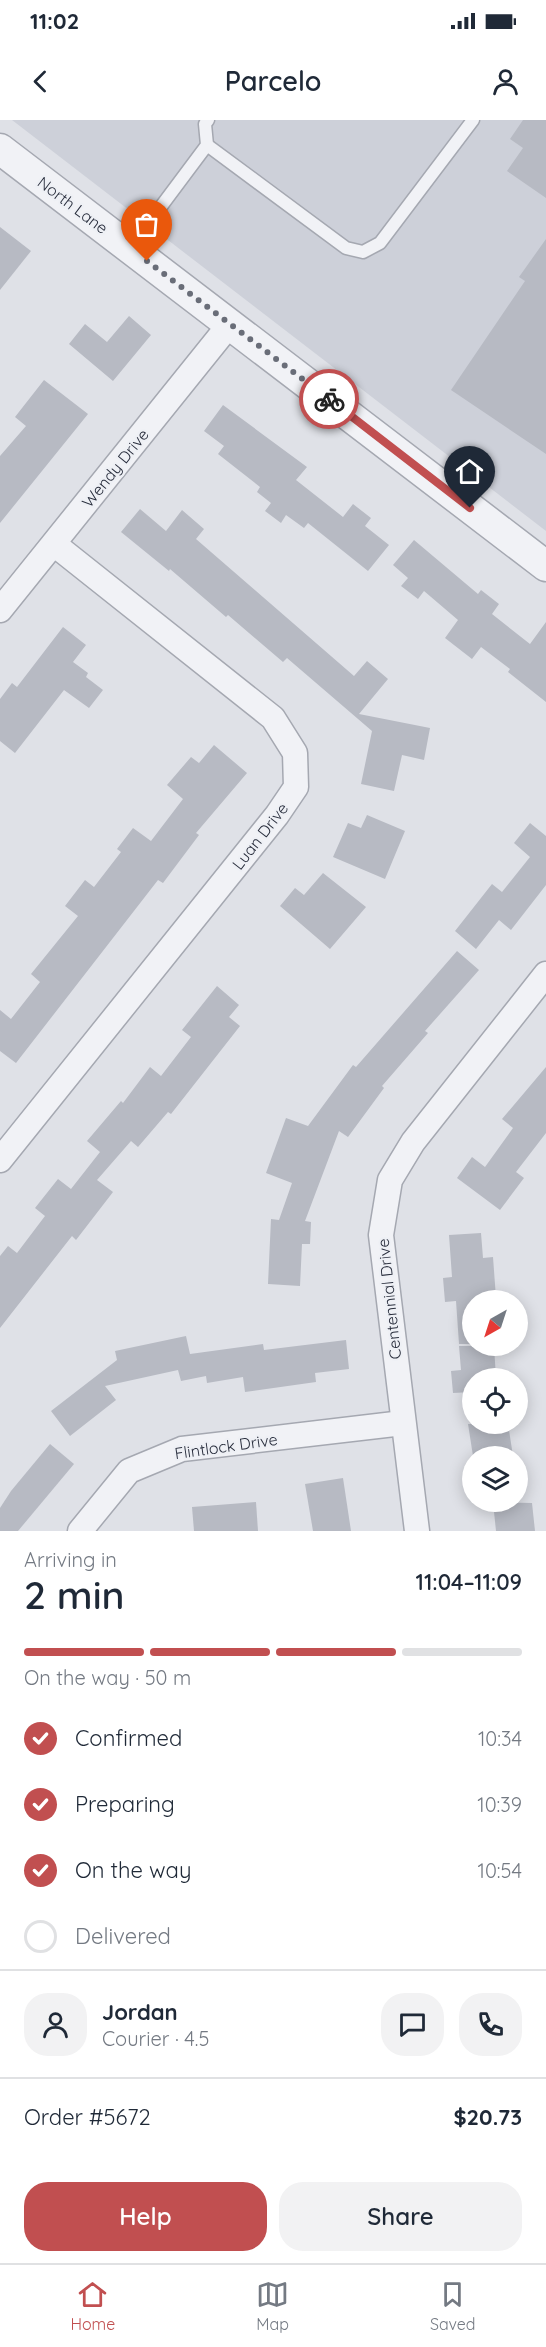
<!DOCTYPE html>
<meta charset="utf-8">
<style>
:root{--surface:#fff;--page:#f2f2f3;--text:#1f2937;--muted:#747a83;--line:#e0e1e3;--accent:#c14f50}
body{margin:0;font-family:Quicksand,sans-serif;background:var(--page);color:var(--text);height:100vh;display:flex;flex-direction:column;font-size:22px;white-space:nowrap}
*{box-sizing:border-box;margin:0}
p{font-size:20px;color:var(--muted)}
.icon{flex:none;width:33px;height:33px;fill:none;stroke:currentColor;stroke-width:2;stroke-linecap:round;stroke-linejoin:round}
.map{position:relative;height:1411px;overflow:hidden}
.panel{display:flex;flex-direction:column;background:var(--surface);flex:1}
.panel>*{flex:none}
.needle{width:39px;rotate:219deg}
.fabs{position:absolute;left:462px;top:1170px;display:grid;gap:12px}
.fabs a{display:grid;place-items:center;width:66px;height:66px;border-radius:50%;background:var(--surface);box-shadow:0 3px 15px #0003;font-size:30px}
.pin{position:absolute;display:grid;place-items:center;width:51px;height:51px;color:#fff;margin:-62px -26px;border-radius:50% 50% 50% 0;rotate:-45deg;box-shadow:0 0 6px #0007}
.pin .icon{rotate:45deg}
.courier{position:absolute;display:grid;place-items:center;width:60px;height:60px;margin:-30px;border:4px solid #c14f50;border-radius:50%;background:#fff;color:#222;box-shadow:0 2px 8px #0007}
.headline em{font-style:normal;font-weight:600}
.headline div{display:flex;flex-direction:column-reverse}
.headline{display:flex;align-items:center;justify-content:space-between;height:102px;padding:0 24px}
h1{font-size:39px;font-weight:600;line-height:45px}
.bar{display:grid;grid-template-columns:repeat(4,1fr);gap:9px 6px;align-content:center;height:72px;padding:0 24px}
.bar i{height:8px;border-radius:4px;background:var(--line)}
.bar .active{background:var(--accent)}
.bar p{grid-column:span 4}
.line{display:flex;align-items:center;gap:15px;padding:0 24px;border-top:2px solid var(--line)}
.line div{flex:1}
.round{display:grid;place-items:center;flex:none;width:63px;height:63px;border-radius:24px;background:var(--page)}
ol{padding:0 24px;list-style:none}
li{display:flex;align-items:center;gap:18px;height:66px}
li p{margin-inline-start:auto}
li .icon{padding:6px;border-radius:50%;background:var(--accent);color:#fff;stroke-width:4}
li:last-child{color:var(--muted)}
li i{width:33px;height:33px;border:3px solid var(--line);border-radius:50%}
.button{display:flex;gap:12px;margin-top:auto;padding:12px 24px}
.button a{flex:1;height:69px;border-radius:24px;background:var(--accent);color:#fff;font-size:24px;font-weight:600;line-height:69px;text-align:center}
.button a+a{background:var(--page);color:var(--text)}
.status{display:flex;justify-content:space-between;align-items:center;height:42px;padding:0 30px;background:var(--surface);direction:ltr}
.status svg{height:16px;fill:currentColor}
header{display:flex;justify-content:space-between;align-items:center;height:78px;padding:0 24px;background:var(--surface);font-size:27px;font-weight:600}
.menu{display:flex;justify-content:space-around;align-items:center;height:84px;border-top:2px solid var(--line);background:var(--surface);font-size:16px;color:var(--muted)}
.menu a{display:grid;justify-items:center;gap:3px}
.menu .active{color:var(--accent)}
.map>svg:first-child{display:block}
.built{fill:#cdd0d9}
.building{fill:#b7bac3}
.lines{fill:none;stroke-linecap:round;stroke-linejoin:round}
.service-casing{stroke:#a5a8b1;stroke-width:15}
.minor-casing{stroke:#a5a8b1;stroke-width:27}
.tertiary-casing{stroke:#a5a8b1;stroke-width:33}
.service{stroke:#f1f2f6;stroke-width:12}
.minor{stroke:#f1f2f6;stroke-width:24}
.tertiary{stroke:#f1f2f6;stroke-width:30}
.done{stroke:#696d78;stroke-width:6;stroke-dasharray:0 10.8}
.route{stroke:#c14f50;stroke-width:8}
.labels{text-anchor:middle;stroke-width:4.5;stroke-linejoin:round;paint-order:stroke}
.street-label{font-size:16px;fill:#292e3d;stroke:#eef0f5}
</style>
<div class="status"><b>11:02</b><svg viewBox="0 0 49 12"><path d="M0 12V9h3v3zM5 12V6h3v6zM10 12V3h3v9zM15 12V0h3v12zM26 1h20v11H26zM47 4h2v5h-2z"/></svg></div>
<header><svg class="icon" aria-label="back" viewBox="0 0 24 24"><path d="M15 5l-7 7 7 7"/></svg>Parcelo<svg class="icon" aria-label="person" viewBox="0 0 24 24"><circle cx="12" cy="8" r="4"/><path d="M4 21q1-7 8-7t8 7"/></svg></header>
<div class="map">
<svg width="546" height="1411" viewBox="0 0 546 1411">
<rect width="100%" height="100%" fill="#dfe1e7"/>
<path class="built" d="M12,0H546V411Z"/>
<g class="building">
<path d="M523,0H546V78L507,51L523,28L510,19Z"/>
<path d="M0,107L31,131L0,170Z"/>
<path d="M546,119V334L451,270L525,161L519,157Z"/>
<path d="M129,196L151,215L113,261L69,224L85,204L107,222Z"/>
<path d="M44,260L88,294L0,403V336L26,306L15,297Z"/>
<path d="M223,285L307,347L296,360L343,397L353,384L371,398L365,406L389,425L368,451L308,403L304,408L286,395L281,403L265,391L271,383L257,372L260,367L218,334L224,326L204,311Z"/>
<path d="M140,389L166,411L182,390L204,409L196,419L354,556L367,541L388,559L359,594L430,608L424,640L402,635L394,671L361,664L372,611L287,538L283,542L228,495L226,497L170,449L169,451L121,412Z"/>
<path d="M414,420L478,474L481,470L499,484L492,494L530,524L546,502V582L508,552L510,549L481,527L472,539L445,518L458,500L424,471L418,479L401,466L408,458L393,445Z"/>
<path d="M63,507L86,525L73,542L88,553L86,557L103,570L89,588L64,570L15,633L0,621V579L12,563L17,567Z"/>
<path d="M214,625L247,653L196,713L199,715L163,763L158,760L16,943L0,931V890L11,899L40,862L31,854L78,796L65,786L85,760L94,767L121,732L117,729L133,708L151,721L183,679L167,665L191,637L199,643Z"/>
<path d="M367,695L405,711L385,759L333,737L348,703L361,708Z"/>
<path d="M530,703L546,716V765L511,810L499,800L476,829L455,811L492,764L502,772L530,737L514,723Z"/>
<path d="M323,753L366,787L330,829L280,786L295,768L304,775Z"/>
<path d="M457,831L479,850L425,911L428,913L382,966L384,968L348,1017L339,1011L305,1101L311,1102L310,1124H302L300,1166L268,1164L271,1099L279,1100L292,1063L266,1053L286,998L308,1006L353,945L356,947Z"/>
<path d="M217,866L239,885L229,897L240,906L171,994L168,992L138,1027L131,1021L97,1060L113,1072L76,1120L72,1116L0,1208V1136L8,1126L17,1133L45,1096L35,1088L58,1059L71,1069L100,1032L87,1021L121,981L123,983L150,947L161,956L191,917L182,910Z"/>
<path d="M546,947V1013L516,1052L524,1058L500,1090L457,1058L472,1037L485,1047L513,1008L502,999Z"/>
<path d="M481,1113L483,1138L493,1137L496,1178L472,1180V1224H459L456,1181L445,1182L443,1158L452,1157L449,1115Z"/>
<path d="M186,1216L190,1234L263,1224L264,1230L346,1220L349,1249L315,1253L316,1262L245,1272L243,1257L207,1263L206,1256L181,1261L178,1250L105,1266L116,1280L70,1316L51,1291L117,1240L115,1231Z"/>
<path d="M459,1226H494L496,1258H472V1272L453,1273L451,1251L461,1250Z"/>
<path d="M468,1304H508L513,1336H473Z"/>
<path d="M50,1324L74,1344L18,1411H0V1388L11,1371Z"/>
<path d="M343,1358L351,1411H313L305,1364Z"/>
<path d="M256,1382L258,1411H194L192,1387Z"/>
<path d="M493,1382L532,1383L535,1411H496Z"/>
</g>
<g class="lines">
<defs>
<g id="service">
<path d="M207,25L346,128L363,132L380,123L473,0"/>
<path d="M130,128L207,25L205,4L208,0"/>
</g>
<g id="minor">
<path d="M0,490L230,204"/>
<path d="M0,1040L277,695L296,667L295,633L273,598L54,424"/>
<path d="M80,1411L129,1351L182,1329L403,1303"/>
<path d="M417,1411L381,1115L390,1060L413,1022L546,854"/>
</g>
<path id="tertiary" d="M0,29L546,446"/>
</defs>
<use href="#service" class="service-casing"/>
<use href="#minor" class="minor-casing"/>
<use href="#tertiary" class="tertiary-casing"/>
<use href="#service" class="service"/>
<use href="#minor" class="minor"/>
<use href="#tertiary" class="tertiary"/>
</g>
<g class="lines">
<path class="done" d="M147,141L329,279"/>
<path class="route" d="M329,279L470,388"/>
</g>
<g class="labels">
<g class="street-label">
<text transform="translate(73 85) rotate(37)" y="6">North Lane</text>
<text transform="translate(115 348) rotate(-51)" y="6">Wendy Drive</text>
<text transform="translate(260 716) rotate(-52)" y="6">Luan Drive</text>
<text transform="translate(389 1179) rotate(-96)" y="6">Centennial Drive</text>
<text transform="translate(226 1326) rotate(-8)" y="6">Flintlock Drive</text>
</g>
</g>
</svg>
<div class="fabs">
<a><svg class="needle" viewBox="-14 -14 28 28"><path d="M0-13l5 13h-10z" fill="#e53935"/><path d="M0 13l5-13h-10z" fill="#747a83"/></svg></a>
<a><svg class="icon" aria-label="locate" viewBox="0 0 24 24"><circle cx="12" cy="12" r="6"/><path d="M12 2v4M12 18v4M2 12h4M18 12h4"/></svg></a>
<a><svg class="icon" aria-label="layers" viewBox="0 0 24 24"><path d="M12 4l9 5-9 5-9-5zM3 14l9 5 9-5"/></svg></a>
</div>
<div class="pin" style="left:147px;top:141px;background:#ea580c"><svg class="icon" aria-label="bag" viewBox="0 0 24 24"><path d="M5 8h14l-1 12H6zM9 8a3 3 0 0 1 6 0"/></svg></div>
<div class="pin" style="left:470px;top:388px;background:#1f2937"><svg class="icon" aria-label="home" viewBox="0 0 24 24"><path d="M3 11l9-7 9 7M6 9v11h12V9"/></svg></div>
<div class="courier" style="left:329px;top:279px"><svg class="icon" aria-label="bike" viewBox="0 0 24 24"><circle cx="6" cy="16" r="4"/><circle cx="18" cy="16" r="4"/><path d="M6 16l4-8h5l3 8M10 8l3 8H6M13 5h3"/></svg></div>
</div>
<section class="panel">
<div class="headline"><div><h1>2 min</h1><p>Arriving in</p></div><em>11:04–11:09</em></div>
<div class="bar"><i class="active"></i><i class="active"></i><i class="active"></i><i></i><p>On the way · 50 m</p></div>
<ol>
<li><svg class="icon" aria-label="check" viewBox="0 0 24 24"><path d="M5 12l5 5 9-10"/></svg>Confirmed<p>10:34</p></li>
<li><svg class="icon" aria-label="check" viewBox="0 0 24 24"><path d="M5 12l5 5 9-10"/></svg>Preparing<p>10:39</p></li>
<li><svg class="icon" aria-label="check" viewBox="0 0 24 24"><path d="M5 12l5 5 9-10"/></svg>On the way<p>10:54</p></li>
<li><i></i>Delivered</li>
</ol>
<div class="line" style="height:108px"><a class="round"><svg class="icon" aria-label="person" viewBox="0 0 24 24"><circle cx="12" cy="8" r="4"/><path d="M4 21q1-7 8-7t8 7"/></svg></a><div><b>Jordan</b><p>Courier · 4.5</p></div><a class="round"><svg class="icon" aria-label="chat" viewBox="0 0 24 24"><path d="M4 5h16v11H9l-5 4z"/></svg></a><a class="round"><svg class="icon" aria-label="phone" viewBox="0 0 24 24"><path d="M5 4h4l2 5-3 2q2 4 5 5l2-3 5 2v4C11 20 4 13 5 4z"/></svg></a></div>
<div class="line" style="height:78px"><div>Order #5672</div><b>$20.73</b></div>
<div class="button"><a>Help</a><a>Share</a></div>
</section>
<nav class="menu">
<a class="active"><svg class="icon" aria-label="home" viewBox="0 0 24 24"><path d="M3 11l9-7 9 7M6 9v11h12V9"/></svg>Home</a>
<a><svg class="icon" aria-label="map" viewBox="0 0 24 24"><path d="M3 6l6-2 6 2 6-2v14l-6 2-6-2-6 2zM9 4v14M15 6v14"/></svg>Map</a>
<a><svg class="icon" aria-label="saved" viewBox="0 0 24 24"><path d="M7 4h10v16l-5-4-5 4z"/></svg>Saved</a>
</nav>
